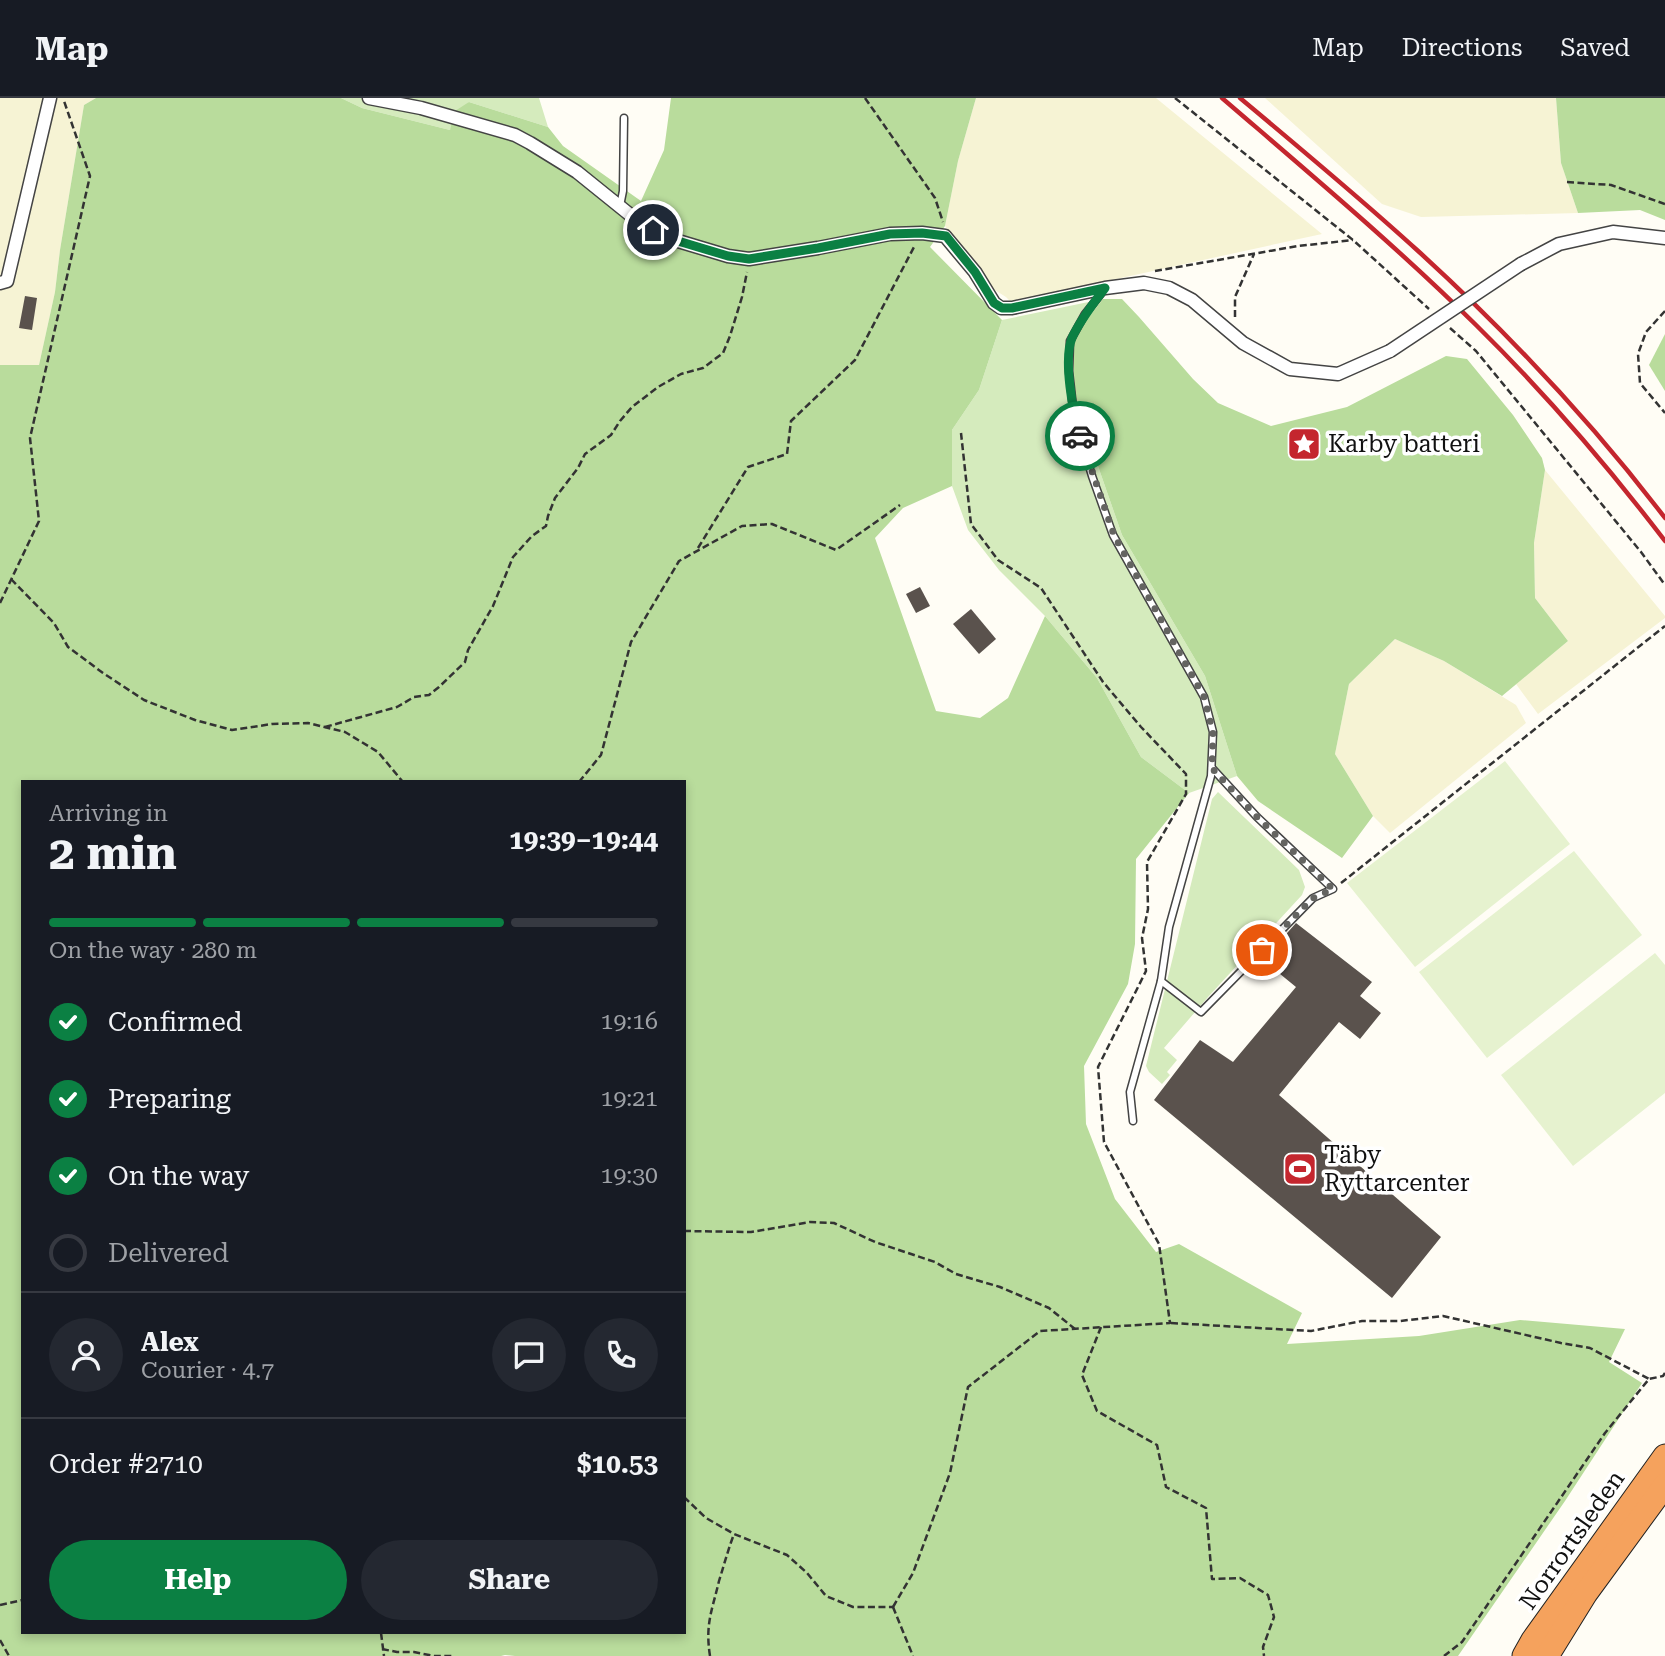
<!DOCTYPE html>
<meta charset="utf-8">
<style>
:root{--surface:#171b24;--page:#242831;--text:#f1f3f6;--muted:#9ea1a6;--line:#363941;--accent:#0b8043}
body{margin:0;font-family:"Roboto Serif",serif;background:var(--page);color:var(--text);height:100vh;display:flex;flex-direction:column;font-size:26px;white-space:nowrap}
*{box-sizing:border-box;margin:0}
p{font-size:23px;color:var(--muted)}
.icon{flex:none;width:38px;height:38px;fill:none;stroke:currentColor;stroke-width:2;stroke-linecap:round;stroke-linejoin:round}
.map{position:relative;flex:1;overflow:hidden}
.panel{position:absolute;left:21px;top:682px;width:665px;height:854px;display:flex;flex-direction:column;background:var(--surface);border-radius:0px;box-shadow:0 4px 10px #0003}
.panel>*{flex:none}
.pin{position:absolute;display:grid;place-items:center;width:60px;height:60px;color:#fff;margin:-30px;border:4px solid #fff;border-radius:50%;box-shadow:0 2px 7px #0007}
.courier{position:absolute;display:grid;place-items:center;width:70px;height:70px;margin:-35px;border:5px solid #0b8043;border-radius:50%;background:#fff;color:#222;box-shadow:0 2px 9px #0007}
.overview em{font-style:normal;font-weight:700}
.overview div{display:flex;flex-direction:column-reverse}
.overview{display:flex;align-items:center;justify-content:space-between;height:119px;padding:0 28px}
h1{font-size:46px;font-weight:700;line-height:52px}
.bar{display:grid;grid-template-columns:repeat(4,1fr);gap:10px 7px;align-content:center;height:84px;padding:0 28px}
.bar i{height:9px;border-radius:5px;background:var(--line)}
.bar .current{background:var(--accent)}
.bar p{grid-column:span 4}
.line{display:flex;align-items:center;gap:18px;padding:0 28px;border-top:2px solid var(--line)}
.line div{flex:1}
.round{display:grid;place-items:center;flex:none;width:74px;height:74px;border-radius:37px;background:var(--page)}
ol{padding:0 28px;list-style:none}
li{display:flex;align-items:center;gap:21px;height:77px}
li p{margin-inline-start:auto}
li .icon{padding:7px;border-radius:50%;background:var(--accent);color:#fff;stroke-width:4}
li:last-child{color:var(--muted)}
li i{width:38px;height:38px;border:4px solid var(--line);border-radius:50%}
.cta{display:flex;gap:14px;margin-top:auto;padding:14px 28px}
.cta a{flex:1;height:80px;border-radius:42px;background:var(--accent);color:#fff;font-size:28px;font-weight:700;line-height:80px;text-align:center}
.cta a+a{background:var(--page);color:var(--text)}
header{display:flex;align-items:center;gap:42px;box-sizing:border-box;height:98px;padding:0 35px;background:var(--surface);border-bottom:2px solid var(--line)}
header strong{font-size:33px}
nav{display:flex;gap:38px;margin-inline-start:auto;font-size:24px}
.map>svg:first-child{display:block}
.farmland{fill:#f6f3d4}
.green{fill:#d5ebbd}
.forest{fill:#b9dc9c;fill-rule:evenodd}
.pitch{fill:#e6f2cf}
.building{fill:#5a524d}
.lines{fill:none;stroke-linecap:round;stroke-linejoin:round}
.lane-casing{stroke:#444;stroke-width:9}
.street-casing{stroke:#444;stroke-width:15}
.highway-casing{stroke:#222;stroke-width:25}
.path{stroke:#333;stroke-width:2.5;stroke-dasharray:7 3.5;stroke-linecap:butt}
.lane{stroke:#fff;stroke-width:6}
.street{stroke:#fff;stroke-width:12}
.highway{stroke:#f5a25d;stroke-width:23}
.rail{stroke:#c4262e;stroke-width:4.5}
.street-bridge-casing{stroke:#444;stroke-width:15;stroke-linecap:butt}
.street-bridge{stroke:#fff;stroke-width:12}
.done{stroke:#646461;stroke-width:7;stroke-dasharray:0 12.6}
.route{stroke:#0b8043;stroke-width:9}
.labels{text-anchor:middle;stroke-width:7;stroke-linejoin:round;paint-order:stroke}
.poi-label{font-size:24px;fill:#111;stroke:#fff;text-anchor:start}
.street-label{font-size:24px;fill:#111;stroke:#fff}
</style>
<header>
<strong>Map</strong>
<nav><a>Map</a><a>Directions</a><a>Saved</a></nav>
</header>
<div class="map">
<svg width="1665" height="1558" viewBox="0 0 1665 1558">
<rect width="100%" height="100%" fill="#fffdf5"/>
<g class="farmland">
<path d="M0,0H96L84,7L60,152L55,194L39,267H0Z"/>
<path d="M976,0H1156L1322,136L1011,204L1006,199L985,186L966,157L945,128L958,63Z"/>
<path d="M1265,0H1556L1561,65L1578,115L1421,119L1382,106Z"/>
<path d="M1545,372L1665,518V520L1538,616L1516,586L1568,543L1535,500L1534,445Z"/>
<path d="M1395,541L1444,563L1516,607L1526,625L1390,735L1373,718L1335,656L1349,586Z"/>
</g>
<g class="green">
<path d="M341,0H539L548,29L469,4L450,32L362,10Z"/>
<path d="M1103,201L1083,226L1076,305L1122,437L1205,578L1237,678L1189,695L1141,659L1097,580L1045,518L999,472L968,432L952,388V332L979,292L1002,222Z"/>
<path d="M1218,694L1299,772L1305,789L1302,797L1208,899L1164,950L1177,962L1167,974L1170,977L1162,986L1149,974L1146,968L1212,701Z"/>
</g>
<g class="forest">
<path d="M96,0H341L362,10L450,32L455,13L469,4L548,29L563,48L641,103L664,52L671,0H976L958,63L945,128L930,149L1002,222L979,292L952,332V388L903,410L875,440L936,613L980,620L1008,600L1045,518L1097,580L1141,659L1189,695L1136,761L1135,846L1128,886L1084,968L1086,1026L1115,1101L1156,1154L1179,1146L1302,1215L1287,1246L1419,1238L1520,1222L1625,1231L1609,1264L1642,1285L1565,1403L1458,1558H515L505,1557L501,1558H0V267H39L55,194L60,152L84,7ZM23,684H684V1535H23Z"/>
<path d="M1556,0H1665V122L1640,112L1578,115L1561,65Z"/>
<path d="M1103,201H1122L1139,219L1193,281L1218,305L1271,328L1347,309L1446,258L1467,261L1513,317L1542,360L1545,372L1534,445L1535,500L1568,543L1502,598L1444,563L1395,541L1349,586L1335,656L1373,718L1342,760L1258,703L1237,678L1205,578L1122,437L1076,305L1073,259L1074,243L1083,226Z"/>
<path d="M1665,236V293L1649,267Z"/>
</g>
<g class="pitch">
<path d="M1505,663L1570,746L1415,869L1347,785Z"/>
<path d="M1574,753L1642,837L1487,960L1419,874Z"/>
<path d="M1655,855L1665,867V995L1573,1068L1501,977Z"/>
</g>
<g class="building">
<path d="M25,198L37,200L32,232L19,230Z"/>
<path d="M920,489L930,508L916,515L906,496Z"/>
<path d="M971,511L996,541L979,556L953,526Z"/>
<path d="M1296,825L1372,884L1360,898L1381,915L1360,941L1339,924L1279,997L1441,1139L1392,1200L1154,1002L1200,942L1233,964L1296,889L1263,862Z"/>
</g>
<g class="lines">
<defs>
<g id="lane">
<path d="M620,108L623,93L624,20"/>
<path d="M1104,192L1085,216L1070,243L1069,273L1074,318L1092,378L1113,437L1204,599L1213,634L1211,678L1169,829L1161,883L1130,994L1133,1023"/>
<path d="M1161,883L1201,914L1313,800L1333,791L1257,719L1212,670"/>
</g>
<g id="street">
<path d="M369,0L421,10L515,37L530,45L577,74L639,124L668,140L728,158L749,161L818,150L890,136L922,135L945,138L975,174L994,205L1001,210H1012L1105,190L1144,185L1169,190L1192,202L1243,245L1290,271L1338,276L1390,253"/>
<path d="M1521,166L1559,146L1613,134L1665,140"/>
<path d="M0,185L7,183L50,0"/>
</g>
<g id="highway">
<path d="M1524,1558L1533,1542L1665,1358"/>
<path d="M1547,1558L1586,1495L1665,1387"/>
</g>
</defs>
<use href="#lane" class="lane-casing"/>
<use href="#street" class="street-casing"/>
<use href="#highway" class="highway-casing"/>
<g class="path">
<path d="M865,0L935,100L943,124"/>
<path d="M1175,0L1353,142L1429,211"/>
<path d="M1567,84L1611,87L1665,106"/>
<path d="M1155,173L1298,148L1353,142"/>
<path d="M1665,213L1646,234L1638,256L1640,285L1665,315"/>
<path d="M1235,219V199L1254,156"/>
<path d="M1450,230L1476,253L1641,454L1665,487"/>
<path d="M698,450L748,369L787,356L791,323L855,262L914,149"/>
<path d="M11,481L54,525L68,549L103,575L144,602L195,622L232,632L272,626L308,625L345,634L378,654L403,684"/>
<path d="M0,505L39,423L30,340L90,78L64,3"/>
<path d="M325,629L397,609L414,599L429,597L439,589L465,564L468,552L493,508L513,459L532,438L546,428L548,418L555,400L578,370L585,356L611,337L620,323L632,309L658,289L681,276L703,270L723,255L730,238L742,199L747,174"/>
<path d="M579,684L601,657L631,544L679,463L742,428L772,426L836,452L900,407"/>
<path d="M1341,785L1665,528"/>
<path d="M684,1133L751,1134L810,1124L834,1125L875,1144L935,1164L956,1176L1000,1189L1049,1210L1075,1231"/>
<path d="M1171,1225L1311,1233L1362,1223H1400L1443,1218L1561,1245L1590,1250L1649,1281"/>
<path d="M1101,1229L1082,1277L1097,1313L1157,1347L1166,1389L1206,1410L1212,1481L1240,1480L1268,1497L1274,1519L1263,1549L1264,1558"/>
<path d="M684,1399L706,1420L734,1436L787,1457L807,1475L826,1498L853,1509H893"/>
<path d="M0,1507L23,1502"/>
<path d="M893,1509L913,1475L950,1375L968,1289L1040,1233L1170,1225L1159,1146L1104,1044L1098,969L1146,873L1142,840L1148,811L1147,764L1186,696V676L1141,629L1103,584L1041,490L998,462L971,426L961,335"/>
<path d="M893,1509L913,1558"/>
<path d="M381,1535L384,1558"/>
<path d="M0,1542L9,1558"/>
<path d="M382,1551L397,1554H414L434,1558H452"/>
<path d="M710,1558C705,1526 712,1513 719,1483C724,1467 728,1452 734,1436"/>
<path d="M1444,1558L1462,1544L1605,1335L1649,1281L1663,1278L1665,1275"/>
</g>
<use href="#lane" class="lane"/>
<use href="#street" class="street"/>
<use href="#highway" class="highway"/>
<g class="rail">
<path d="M1222,0C1308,74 1395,147 1476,227C1545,295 1607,367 1665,443"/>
<path d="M1240,0C1300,50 1360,100 1417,152C1507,234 1591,323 1665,420"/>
</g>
<defs>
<path id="street-bridge" d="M1390,253L1521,166"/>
</defs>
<use href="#street-bridge" class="street-bridge-casing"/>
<use href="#street-bridge" class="street-bridge"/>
</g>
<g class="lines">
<path class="done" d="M1080,338L1114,437L1204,599L1213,634L1212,670L1257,719L1333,791L1313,800L1262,852"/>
<path class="route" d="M653,132L668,140L728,158L749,161L818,150L890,136L922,135L946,138L975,174L994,205L1002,210H1012L1105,190C1093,206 1080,222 1072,240C1063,261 1073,316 1080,338"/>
</g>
<defs>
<symbol id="sight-square" viewBox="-11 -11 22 22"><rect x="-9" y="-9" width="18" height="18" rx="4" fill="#c4262e" stroke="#fff"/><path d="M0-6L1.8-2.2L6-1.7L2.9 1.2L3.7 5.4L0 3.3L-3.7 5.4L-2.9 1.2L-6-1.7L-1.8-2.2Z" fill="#fff"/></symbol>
<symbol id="stadium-square" viewBox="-11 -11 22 22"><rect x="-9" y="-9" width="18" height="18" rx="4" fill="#c4262e" stroke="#fff"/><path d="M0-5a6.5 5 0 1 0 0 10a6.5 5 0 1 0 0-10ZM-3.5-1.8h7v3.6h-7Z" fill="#fff"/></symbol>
</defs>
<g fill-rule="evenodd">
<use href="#sight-square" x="1285" y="327" width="38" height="38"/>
<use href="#stadium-square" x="1281" y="1052" width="38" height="38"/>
</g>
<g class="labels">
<g class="poi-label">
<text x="1328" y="354">Karby batteri</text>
<text x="1324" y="1065">Täby<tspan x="1324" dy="28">Ryttarcenter</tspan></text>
</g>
<g class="street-label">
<text transform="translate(1572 1442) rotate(-55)" y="8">Norrortsleden</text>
</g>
</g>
</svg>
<div class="pin" style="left:1262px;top:852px;background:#ea580c"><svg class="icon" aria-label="bag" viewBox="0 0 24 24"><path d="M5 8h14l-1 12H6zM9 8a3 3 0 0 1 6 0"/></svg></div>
<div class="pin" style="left:653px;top:132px;background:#1f2937"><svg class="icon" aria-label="home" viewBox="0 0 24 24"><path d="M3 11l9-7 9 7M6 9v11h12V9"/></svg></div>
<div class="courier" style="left:1080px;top:338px"><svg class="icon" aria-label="car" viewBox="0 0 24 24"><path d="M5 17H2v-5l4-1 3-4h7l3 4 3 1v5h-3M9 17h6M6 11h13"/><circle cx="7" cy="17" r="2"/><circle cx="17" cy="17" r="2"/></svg></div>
<section class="panel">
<div class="overview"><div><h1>2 min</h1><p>Arriving in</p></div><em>19:39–19:44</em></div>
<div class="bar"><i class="current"></i><i class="current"></i><i class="current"></i><i></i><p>On the way · 280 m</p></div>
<ol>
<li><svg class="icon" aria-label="check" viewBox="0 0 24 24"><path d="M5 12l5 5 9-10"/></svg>Confirmed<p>19:16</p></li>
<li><svg class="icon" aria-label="check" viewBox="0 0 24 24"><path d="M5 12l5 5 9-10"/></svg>Preparing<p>19:21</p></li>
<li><svg class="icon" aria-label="check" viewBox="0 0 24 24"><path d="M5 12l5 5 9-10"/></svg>On the way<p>19:30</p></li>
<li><i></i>Delivered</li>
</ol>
<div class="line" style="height:126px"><a class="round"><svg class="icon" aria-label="person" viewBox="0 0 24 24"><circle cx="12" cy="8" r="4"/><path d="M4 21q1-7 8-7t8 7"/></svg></a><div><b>Alex</b><p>Courier · 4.7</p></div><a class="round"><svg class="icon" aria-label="chat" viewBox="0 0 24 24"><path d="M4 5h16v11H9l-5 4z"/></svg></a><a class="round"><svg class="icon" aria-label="phone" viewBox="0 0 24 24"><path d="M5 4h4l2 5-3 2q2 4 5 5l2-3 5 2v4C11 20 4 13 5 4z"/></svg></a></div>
<div class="line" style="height:91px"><div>Order #2710</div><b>$10.53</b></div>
<div class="cta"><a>Help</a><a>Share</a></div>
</section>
</div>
